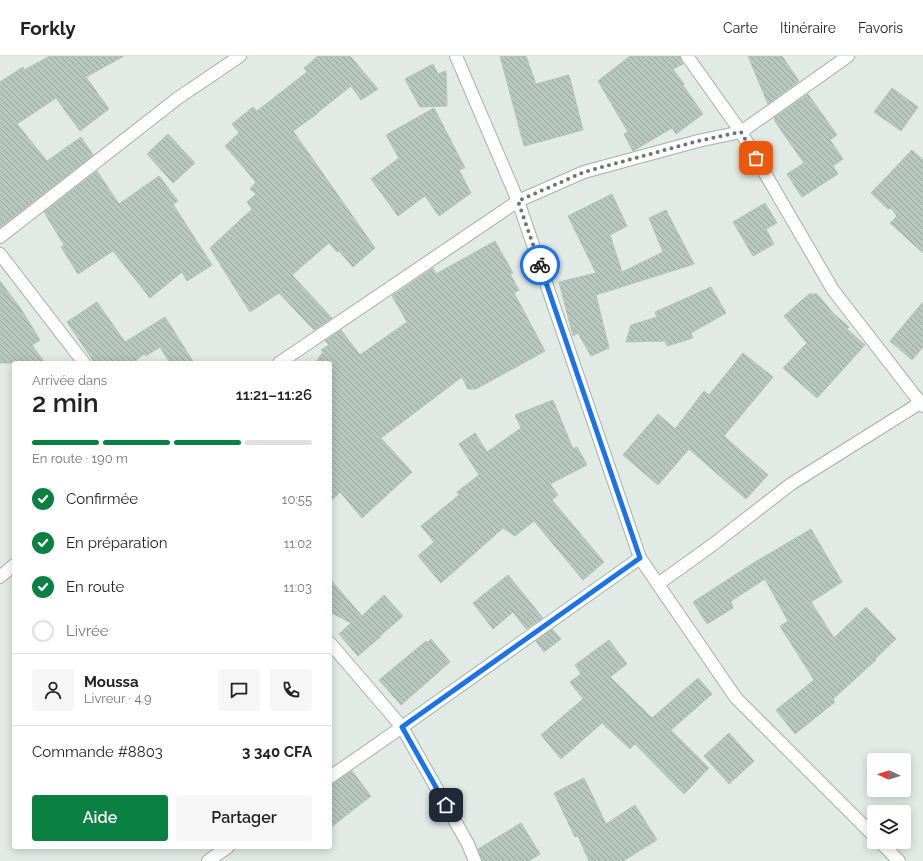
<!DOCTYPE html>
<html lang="fr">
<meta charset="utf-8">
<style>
:root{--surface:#fff;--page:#f6f6f6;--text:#222;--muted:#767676;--line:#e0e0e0;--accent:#0b8043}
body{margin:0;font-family:Raleway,sans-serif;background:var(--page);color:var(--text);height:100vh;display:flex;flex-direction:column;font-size:15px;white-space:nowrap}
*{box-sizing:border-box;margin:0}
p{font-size:13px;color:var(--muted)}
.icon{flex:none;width:22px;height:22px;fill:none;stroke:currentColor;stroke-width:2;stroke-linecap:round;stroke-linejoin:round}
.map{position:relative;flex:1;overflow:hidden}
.sheet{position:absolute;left:12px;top:305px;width:320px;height:488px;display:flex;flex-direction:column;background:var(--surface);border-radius:4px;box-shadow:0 2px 10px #0003}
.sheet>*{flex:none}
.needle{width:26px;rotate:274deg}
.tools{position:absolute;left:867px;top:697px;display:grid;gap:8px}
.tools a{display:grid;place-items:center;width:44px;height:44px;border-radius:4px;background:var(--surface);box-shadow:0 2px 10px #0003;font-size:20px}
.pin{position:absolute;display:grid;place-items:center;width:34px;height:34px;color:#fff;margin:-17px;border-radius:8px;box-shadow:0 2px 6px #0006}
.courier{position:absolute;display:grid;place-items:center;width:40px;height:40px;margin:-20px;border:3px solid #1a73e8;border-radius:50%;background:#fff;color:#222;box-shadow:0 1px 5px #0007}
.summary em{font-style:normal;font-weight:600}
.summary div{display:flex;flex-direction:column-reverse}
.summary{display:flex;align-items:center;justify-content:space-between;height:68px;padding:0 20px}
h1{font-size:26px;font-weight:600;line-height:30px}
.bar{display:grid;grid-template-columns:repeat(4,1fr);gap:6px 4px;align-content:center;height:48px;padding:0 20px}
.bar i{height:5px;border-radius:3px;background:var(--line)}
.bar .on{background:var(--accent)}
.bar p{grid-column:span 4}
.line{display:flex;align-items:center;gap:10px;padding:0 20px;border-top:1px solid var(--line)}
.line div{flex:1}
.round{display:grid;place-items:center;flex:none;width:42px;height:42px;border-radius:4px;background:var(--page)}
ol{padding:0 20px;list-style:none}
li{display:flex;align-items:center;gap:12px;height:44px}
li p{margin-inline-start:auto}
li .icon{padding:4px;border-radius:50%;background:var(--accent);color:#fff;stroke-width:4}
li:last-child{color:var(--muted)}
li i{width:22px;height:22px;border:2px solid var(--line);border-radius:50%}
.button{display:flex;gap:8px;margin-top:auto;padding:8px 20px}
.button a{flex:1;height:46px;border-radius:4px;background:var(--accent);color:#fff;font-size:16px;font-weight:600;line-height:46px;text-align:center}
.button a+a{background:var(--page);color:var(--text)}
header{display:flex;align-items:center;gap:24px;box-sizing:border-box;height:56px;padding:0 20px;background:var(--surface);border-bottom:1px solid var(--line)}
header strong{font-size:19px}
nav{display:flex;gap:22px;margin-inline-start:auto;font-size:14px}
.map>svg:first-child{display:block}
.building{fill:url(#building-back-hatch);stroke:#b4c3bc}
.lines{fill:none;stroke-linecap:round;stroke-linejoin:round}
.minor-casing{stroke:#a4b1ab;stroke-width:14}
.minor{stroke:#fff;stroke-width:12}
.done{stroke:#667770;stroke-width:4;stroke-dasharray:0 7.2}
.route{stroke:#1a73e8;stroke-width:5}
</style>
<header>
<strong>Forkly</strong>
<nav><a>Carte</a><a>Itinéraire</a><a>Favoris</a></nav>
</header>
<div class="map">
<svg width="923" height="805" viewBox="0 0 923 805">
<defs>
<pattern id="building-back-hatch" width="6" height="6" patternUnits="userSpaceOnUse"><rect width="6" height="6" fill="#b9c7c1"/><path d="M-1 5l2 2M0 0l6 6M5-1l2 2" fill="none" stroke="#96a39d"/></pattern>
</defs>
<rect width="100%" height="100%" fill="#e1eae5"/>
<g class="building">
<path d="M50,0H124L86,21L109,53L80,75L56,42L17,68L47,105L81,81L93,99L0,171V26L23,11L24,14Z"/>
<path d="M318,0H350L378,33L361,44L351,30L317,57V58L293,75L375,192L353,211L339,195L337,196L329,187L292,219L332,262L314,274L279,237L250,256L210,192L252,153L247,146L256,138L250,133L256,126L225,90L239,77L232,68L253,51L257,55L307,16L304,12Z"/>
<path d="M500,0H526L536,28L569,19L583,74L524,90Z"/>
<path d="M630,0H680L681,4L683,8L673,13L684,28L683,29L703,58L676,78L672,72L633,95L624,78L628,76L598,25Z"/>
<path d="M748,0H782L799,25L768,48Z"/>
<path d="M433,8L438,18L446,15L447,50L420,51L405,23Z"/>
<path d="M892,32L918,51L901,75L874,56Z"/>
<path d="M808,38L837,79L830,84L843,103L833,110L838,118L802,141L787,118L804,107L776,67L774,62Z"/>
<path d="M434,52L465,112L459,114L471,137L439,160L425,140L398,160L371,123L399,102L386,79Z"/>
<path d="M168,78L195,107L173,127L147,98Z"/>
<path d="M912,94L923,104V197L890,167L897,160L891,152L888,153L871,137Z"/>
<path d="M97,115L119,148L159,120L178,145L173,148L212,209L187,225L182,216L150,242L113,195L78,218L61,191L64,189L44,156Z"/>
<path d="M612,138L627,170L610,179L622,216L663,196L649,162L666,154L694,208L596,239L609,292L591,300L578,277L573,280L559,226L596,217L568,160Z"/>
<path d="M765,147L777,167L766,173L774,188L753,200L733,166Z"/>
<path d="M495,185L513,217L510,218L519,234L514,237L545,295L476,333H468L462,321L381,382L412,416L362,462L340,436L330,446V307H315L323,296L321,294L329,289L325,285L341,274L360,299L407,266L392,240L433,212L436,218Z"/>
<path d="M0,225L21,253L40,284L32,289L45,307H0Z"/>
<path d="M711,231L726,257L691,277L693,282L667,290L665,285L626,286L631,269L657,261L655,256Z"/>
<path d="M809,238H817L834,258L849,271L847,273L865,289L817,342L783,312L807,287L784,260Z"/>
<path d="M97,246L125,286L165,261L194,307H170L160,291L146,300L144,298L136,304L139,307H92L94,306L67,266Z"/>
<path d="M923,246V291L912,304L890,285Z"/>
<path d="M743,297L773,321L724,380L768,419L746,443L689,393L658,429L623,399L658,358L675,373L704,335L709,339Z"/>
<path d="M553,344L573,393L577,391L587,409L550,428L558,439L552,444L604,506L583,524L534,465L515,480L503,472L441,527L418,500L434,486L421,470L459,439L457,436L479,419L459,388L475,377L487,396L521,372L515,359Z"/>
<path d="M811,473L842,526L811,546L834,582L866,551L896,583L875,603L876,604L833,643L835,646L795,678L776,654L814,624L780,570L788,565L765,523L731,545L733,552L707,568L693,546L755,506Z"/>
<path d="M508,519L543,562L526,573L513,556L493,573L473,547Z"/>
<path d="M330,523L362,560L384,539L403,560L380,580V582H379L358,600L339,578L351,567L330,556Z"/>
<path d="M552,573L561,583L544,596L536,585Z"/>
<path d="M431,583L450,606L401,649L379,624L426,585L428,586Z"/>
<path d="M609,584L627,608L610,621L652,662L698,622L712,638L671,674L709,712L684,738L635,688L630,693L602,667L561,703L541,679L583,643L570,626L581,618L575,609Z"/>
<path d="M729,677L754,705L729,728L704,700Z"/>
<path d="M352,715L371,740L330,772V728L334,727Z"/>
<path d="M584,722L606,768L635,749L657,784L623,805H589L578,780L575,781L554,737Z"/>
<path d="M521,767L540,798L529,805H482L478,793Z"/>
</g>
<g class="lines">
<defs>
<g id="minor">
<path d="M456,0L518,145L640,502L736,642L874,780"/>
<path d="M687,0L741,76L833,234L923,350"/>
<path d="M0,181L178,42L240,0"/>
<path d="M0,198L84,307"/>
<path d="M279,307L518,145L584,116L698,85L741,76L848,0"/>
<path d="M0,521L14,509"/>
<path d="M658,528L711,490L791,428L920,347"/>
<path d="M330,587L402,671L468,788L475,805"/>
<path d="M330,721L402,671L640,502"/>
<path d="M880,786L899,805"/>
<path d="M208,805L228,791"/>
</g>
</defs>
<use href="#minor" class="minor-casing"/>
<use href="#minor" class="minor"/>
</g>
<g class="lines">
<path class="done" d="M540,209L518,145L584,116L698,85L741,76L756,102"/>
<path class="route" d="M446,749L402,671L640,502L540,209"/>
</g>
</svg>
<div class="tools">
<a><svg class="needle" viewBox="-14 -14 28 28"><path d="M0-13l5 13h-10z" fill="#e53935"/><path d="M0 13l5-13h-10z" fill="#767676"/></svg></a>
<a><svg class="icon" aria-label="layers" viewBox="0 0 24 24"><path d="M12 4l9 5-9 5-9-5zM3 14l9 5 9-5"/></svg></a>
</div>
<div class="pin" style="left:756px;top:102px;background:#ea580c"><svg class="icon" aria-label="bag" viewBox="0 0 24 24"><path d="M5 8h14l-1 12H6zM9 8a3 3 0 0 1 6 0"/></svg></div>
<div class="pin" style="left:446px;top:749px;background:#1f2937"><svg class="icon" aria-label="home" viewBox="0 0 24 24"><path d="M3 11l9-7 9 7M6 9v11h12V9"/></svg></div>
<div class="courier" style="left:540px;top:209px"><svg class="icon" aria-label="bike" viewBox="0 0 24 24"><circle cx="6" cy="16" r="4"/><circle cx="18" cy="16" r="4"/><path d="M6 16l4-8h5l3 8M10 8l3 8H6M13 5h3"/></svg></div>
<section class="sheet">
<div class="summary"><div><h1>2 min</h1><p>Arrivée dans</p></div><em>11:21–11:26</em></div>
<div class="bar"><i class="on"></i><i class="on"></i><i class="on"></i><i></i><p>En route · 190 m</p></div>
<ol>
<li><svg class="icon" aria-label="check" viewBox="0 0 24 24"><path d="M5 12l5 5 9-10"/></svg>Confirmée<p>10:55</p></li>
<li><svg class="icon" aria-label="check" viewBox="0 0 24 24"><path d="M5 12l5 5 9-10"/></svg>En préparation<p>11:02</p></li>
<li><svg class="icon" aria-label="check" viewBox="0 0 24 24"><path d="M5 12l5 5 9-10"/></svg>En route<p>11:03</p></li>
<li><i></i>Livrée</li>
</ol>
<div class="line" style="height:72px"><a class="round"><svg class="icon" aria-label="person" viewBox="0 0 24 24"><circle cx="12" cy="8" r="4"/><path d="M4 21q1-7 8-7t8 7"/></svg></a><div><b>Moussa</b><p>Livreur · 4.9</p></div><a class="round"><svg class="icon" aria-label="chat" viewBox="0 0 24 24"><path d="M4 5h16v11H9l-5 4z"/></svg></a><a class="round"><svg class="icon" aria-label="phone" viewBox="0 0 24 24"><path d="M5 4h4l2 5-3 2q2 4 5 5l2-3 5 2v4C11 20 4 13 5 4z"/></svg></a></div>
<div class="line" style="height:52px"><div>Commande #8803</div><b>3 340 CFA</b></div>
<div class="button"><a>Aide</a><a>Partager</a></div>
</section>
</div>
